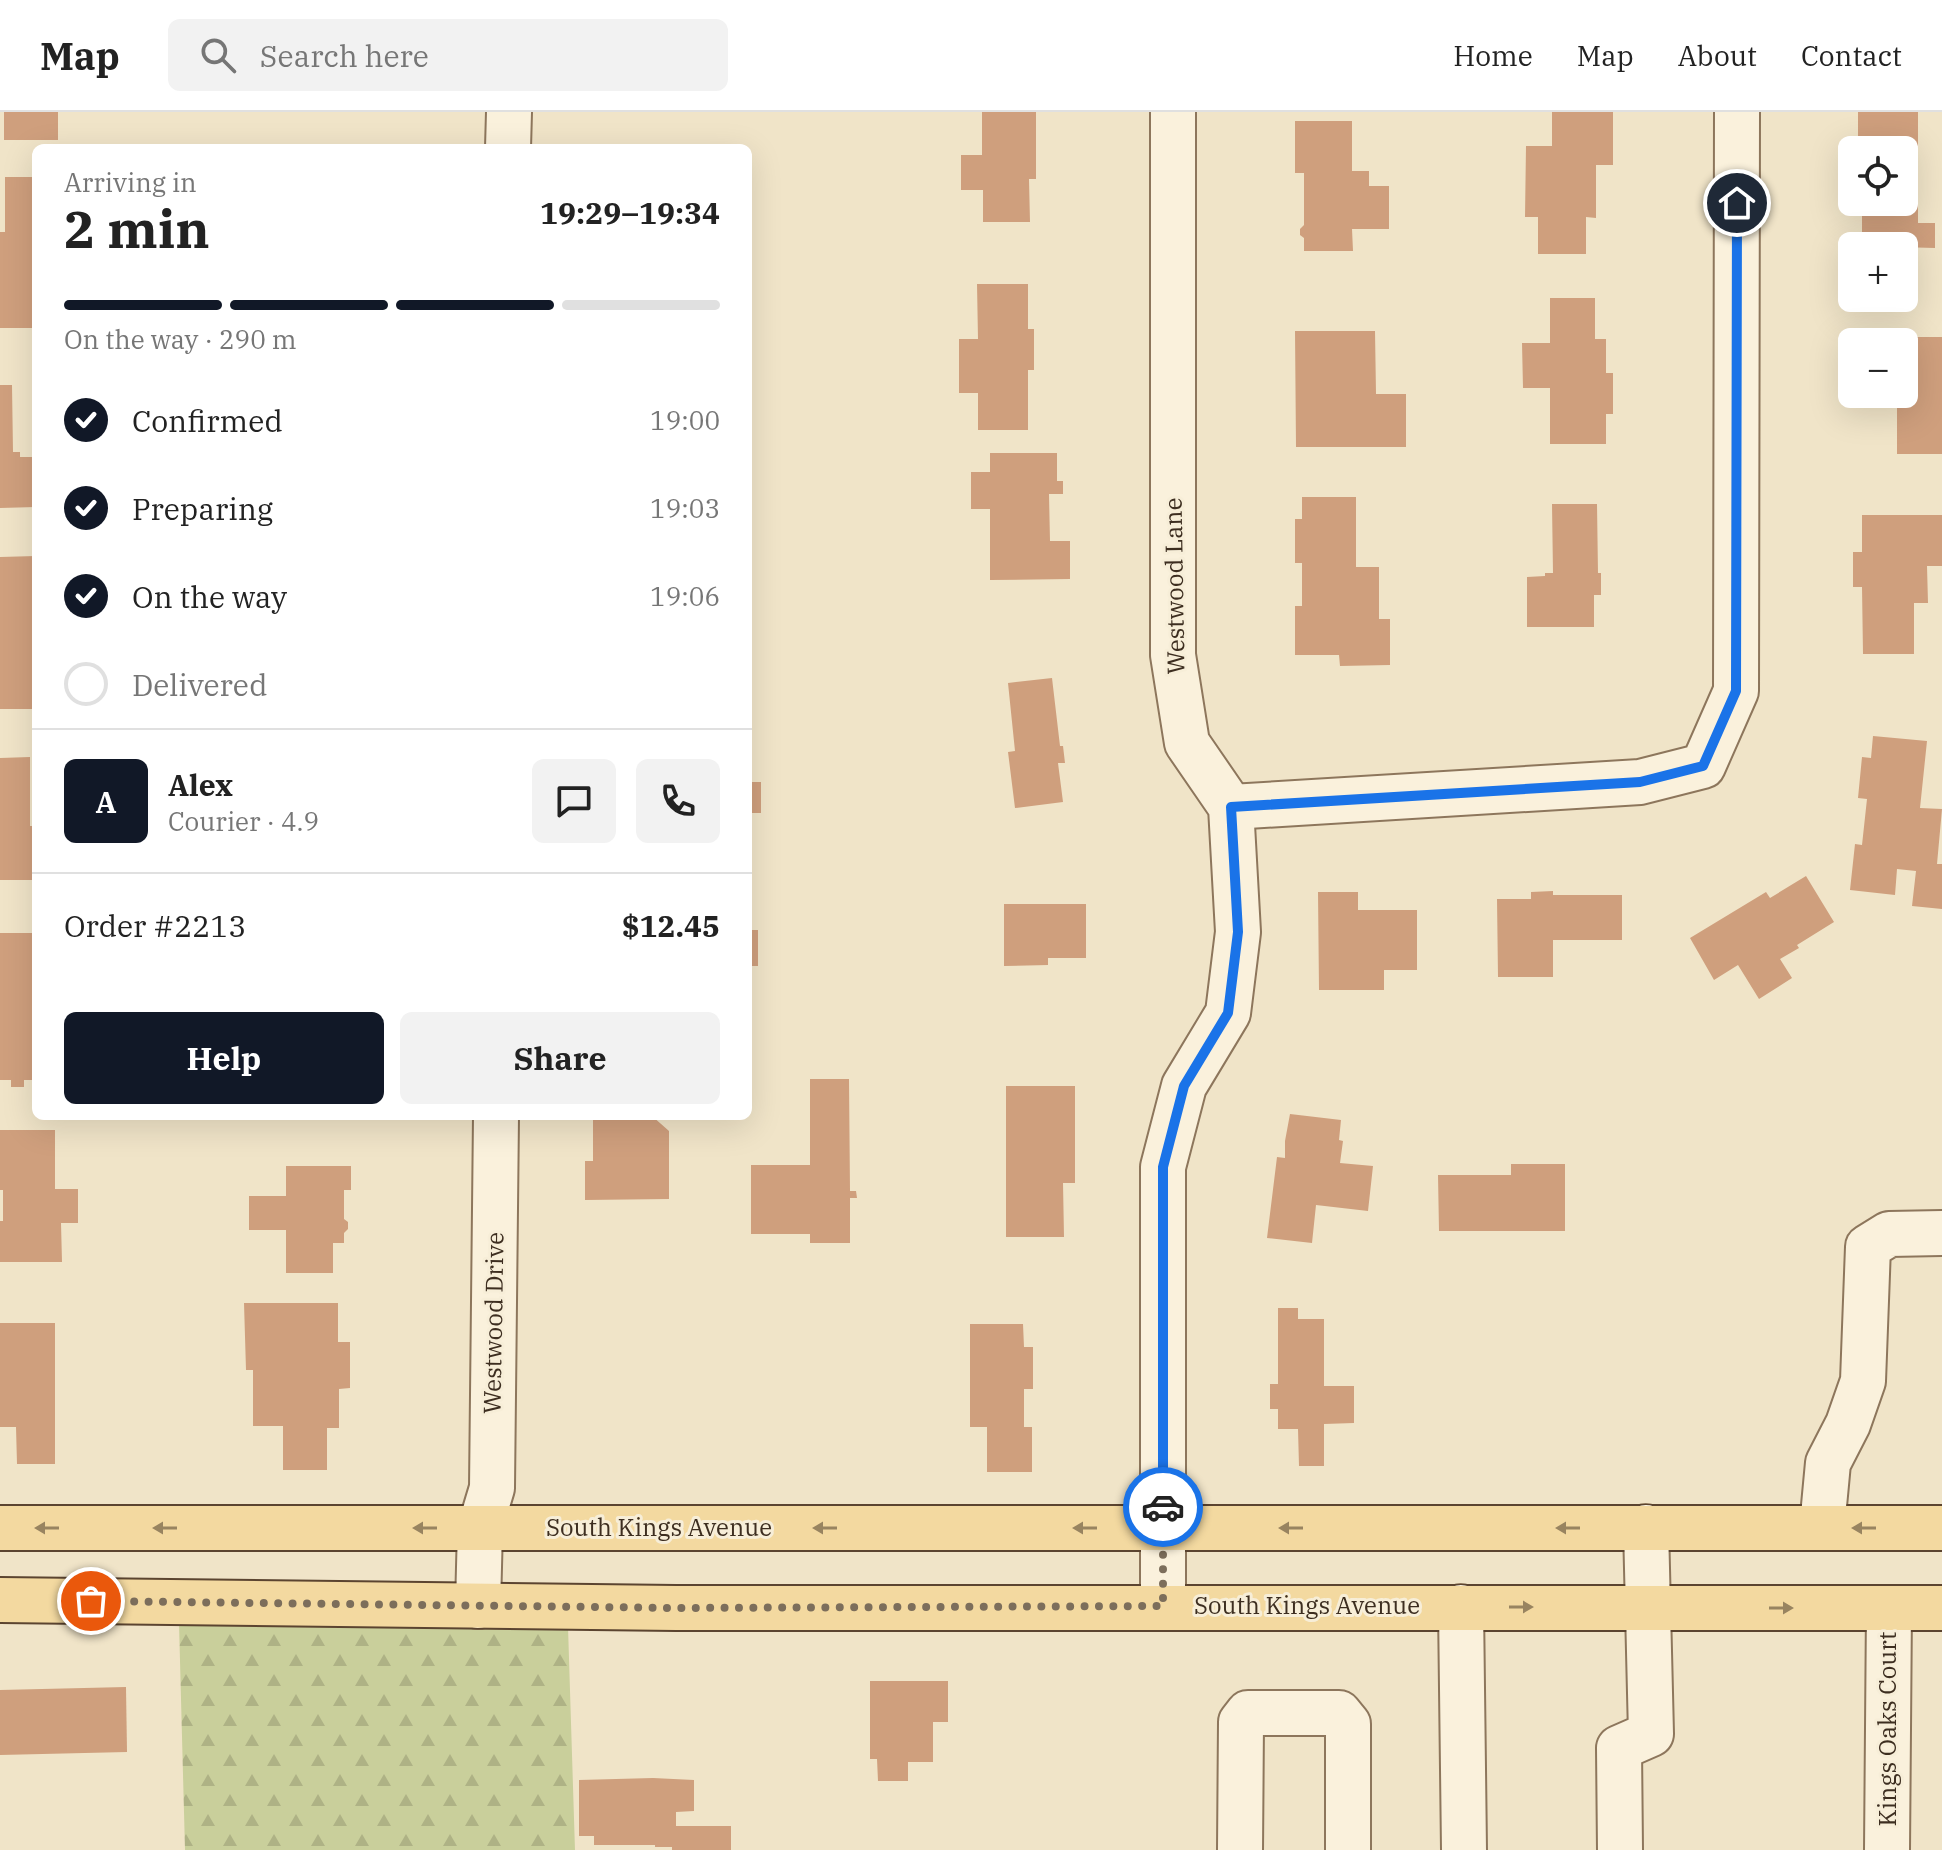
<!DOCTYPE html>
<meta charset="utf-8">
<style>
:root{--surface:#fff;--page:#f2f2f2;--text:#222;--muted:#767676;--line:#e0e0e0;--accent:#111827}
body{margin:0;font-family:"IBM Plex Serif",serif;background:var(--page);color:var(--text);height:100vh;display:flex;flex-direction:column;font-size:30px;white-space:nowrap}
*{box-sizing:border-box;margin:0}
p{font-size:26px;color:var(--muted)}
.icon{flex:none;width:44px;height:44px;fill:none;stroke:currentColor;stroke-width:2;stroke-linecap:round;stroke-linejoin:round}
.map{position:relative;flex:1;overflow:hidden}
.side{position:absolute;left:32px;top:32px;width:720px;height:976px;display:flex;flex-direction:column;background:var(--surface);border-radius:12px;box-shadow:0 8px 32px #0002}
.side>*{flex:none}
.buttons{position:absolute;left:1838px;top:24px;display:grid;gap:16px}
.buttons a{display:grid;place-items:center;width:80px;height:80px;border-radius:12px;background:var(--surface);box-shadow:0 8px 32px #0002;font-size:40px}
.pin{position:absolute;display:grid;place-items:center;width:68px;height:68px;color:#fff;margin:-34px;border:4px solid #fff;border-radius:50%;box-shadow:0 2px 8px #0007}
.courier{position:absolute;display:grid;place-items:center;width:80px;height:80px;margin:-40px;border:6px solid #1a73e8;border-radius:50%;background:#fff;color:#222;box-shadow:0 2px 10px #0007}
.overview em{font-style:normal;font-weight:700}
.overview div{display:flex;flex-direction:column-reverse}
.overview{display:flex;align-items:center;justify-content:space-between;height:136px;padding:0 32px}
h1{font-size:52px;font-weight:700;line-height:60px}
.bar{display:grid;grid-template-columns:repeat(4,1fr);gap:12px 8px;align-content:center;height:96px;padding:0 32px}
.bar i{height:10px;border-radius:6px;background:var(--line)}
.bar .on{background:var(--accent)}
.bar p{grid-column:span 4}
.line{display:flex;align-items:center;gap:20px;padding:0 32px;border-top:2px solid var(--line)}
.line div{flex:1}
.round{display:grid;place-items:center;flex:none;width:84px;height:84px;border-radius:12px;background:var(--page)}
ol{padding:0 32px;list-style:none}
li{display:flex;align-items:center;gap:24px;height:88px}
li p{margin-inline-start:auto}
li .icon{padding:8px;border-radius:50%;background:var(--accent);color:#fff;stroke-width:4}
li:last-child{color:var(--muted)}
li i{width:44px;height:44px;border:4px solid var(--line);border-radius:50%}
.action{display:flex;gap:16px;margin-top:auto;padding:16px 32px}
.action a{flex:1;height:92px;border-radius:12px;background:var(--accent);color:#fff;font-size:32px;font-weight:700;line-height:92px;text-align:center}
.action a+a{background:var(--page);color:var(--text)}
header{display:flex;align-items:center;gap:48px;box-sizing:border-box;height:112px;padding:0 40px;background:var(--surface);border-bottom:2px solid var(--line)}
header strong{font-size:38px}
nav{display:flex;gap:44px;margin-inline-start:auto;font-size:28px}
.search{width:560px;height:72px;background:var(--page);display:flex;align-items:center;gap:20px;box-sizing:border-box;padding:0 28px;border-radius:12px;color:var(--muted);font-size:30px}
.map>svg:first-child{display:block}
.forest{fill:url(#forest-firs)}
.building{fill:#cf9f7d}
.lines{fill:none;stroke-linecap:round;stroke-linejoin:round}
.minor-casing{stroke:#8d765c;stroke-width:48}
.major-casing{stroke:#5b4430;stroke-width:48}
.minor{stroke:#faf1dc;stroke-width:44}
.major{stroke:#f3d9a0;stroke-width:44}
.oneway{fill:#988460}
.done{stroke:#7c6e5b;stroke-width:8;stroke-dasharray:0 14.4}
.route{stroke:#1a73e8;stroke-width:10}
.labels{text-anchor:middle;stroke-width:6;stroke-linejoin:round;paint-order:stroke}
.street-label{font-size:24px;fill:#3d2e20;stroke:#f7eed8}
</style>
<header>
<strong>Map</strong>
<div class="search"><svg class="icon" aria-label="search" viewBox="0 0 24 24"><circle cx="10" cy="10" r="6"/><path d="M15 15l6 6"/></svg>Search here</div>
<nav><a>Home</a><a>Map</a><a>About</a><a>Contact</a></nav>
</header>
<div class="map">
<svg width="1942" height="1738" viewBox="0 0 1942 1738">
<defs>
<pattern id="forest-firs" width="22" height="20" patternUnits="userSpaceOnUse" patternTransform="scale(2)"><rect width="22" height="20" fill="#c9cf9b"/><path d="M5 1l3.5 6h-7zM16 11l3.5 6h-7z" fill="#aeb285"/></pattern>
</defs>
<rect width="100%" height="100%" fill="#f0e4c8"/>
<path class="forest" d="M179,1511L568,1515L575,1738H185Z"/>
<g class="building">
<rect x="4" y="0" width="54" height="28"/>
<path d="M982,0H1036V67H1029L1030,110H983V78H961V43H982Z"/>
<path d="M1552,0H1613V53H1596V106L1586,105V142H1538V105H1525L1526,34H1552Z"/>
<path d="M1858,0H1918V111H1935V136L1862,134V90H1904V38H1862V34H1858Z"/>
<path d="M1295,9H1352V59H1369V74H1389V117H1352L1353,139H1304V126L1300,123V117L1304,113V61H1295Z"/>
<path d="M5,65H36V216H0V120H5Z"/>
<path d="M977,172H1028V217H1034V258H1028V318H978V281H959V227H978Z"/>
<path d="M1550,186H1595V227H1606V261H1613V302H1606V332H1550V276H1523L1522,231H1550Z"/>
<path d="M1295,219H1375L1376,282H1406V335H1296Z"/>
<path d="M1848,225H1942V342H1897V282H1904V230H1852V275H1848Z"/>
<path d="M0,273H12L13,340H20V345H36V395L0,396Z"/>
<path d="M990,341H1057V369H1063V382H1049L1050,429H1070V467L990,468V397H971V360H990Z"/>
<path d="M1302,385H1356V455H1379V507H1390V553L1340,554L1339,543H1295V494H1302V451H1295V407H1302Z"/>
<path d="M1552,392H1597L1598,461H1601V483H1594V515H1527V465L1545,464V461H1553Z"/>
<path d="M1862,403H1942V454H1927L1928,491H1914V542H1863L1862,475H1853V440H1862Z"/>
<path d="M36,444V597H0V445Z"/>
<path d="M1052,566L1060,634H1063L1065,651H1058L1063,690L1015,696L1008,640L1015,639L1008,571Z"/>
<path d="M748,607H752V670H761V701H748Z"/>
<path d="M1873,624L1927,629L1920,696L1942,697L1937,752H1942V797L1912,794L1916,759L1897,757L1895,783L1850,778L1855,732L1862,733L1867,687L1858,686L1862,645L1871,646Z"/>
<path d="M30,645V714H36V768H0V646Z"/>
<path d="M1806,764L1834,810L1797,833L1799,836L1780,847L1792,866L1759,887L1738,853L1714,868L1690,826L1766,780L1770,786Z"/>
<path d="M1553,779V783H1622V828H1553V865H1498L1497,787H1531V780Z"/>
<path d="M1318,780H1358V798H1417V858H1384V878H1319Z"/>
<path d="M1004,792H1086V846H1048V853L1004,854Z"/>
<rect x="748" y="818" width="10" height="36"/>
<path d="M0,821H36V968H24V975H11V968H0Z"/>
<path d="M810,967H849L850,1079H856L857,1086H850V1131H810V1122H751V1053H810Z"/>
<path d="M1006,974H1075V1071H1063L1064,1125H1006Z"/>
<path d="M1290,1002L1341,1008L1339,1028L1343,1029L1340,1051L1373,1054L1368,1099L1316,1093L1312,1131L1267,1126L1277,1045L1285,1046V1029Z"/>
<path d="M593,1004H652L669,1019V1087L585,1088V1049H593Z"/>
<path d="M0,1018H55V1077H78V1111H61L62,1150H0V1109H3V1078H0Z"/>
<path d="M1511,1052H1565V1119H1439L1438,1063H1511Z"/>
<path d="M286,1054H351V1078H344V1107L348,1110V1117L344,1121V1131H333V1161H286V1118H249V1084H286Z"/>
<path d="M244,1191H338V1230H350V1276L339,1277V1316H327V1358H283V1314H253V1258H246Z"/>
<path d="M1278,1196H1298V1207H1324V1274H1354V1311L1324,1312V1354H1299L1298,1317H1278V1297H1270V1272H1278Z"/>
<path d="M0,1211H55V1352H17L16,1315H0Z"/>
<path d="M970,1212H1023L1024,1235H1033V1277H1024V1315H1032V1360H987V1315H970Z"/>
<path d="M870,1569H948V1610H933V1650H908V1669H878L877,1647H870Z"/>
<path d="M126,1575L127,1640L0,1643V1578Z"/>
<path d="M653,1666L694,1668V1699L676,1700V1714H731V1738H672V1735H655V1733H594V1724H579V1668Z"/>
</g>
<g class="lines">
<defs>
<g id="minor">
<path d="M508,36L509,0"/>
<path d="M1231,695L1640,670L1703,654L1736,579L1737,0"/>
<path d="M1822,1415L1828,1351L1848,1312L1863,1269L1868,1135L1889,1122L1942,1121"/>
<path d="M478,1494L480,1416L492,1376L496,1004"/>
<path d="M1163,1494V1055L1184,974L1228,901L1238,820L1231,695L1187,631L1173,543V0"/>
<path d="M1461,1495L1464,1738"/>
<path d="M1240,1738L1241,1610L1248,1601H1339L1348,1612V1738"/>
<path d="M1620,1738L1619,1636L1651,1622L1646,1415"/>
<path d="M1887,1738L1889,1496"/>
</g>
<g id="major">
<path d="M0,1416H1942"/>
<path d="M0,1488L676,1496H1942"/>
</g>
</defs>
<use href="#minor" class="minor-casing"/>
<use href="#major" class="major-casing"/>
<use href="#minor" class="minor"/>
<use href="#major" class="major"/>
</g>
<defs><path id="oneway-solid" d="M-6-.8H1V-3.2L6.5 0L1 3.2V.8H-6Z" transform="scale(2)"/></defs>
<g class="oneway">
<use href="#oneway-solid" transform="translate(47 1416) rotate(180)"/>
<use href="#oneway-solid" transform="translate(165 1416) rotate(180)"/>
<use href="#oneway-solid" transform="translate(425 1416) rotate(180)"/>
<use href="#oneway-solid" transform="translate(825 1416) rotate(180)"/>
<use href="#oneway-solid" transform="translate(1085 1416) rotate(180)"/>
<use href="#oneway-solid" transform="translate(1291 1416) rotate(180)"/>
<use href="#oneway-solid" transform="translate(1568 1416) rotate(180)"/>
<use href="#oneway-solid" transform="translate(1864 1416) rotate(-180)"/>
<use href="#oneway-solid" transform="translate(1521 1495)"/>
<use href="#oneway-solid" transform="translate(1781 1496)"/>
</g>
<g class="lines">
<path class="done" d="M91,1489L676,1496L1163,1494V1395"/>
<path class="route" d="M1163,1395V1055L1184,974L1228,901L1238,820L1231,695L1640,670L1703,654L1736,579L1737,91"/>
</g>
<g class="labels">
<g class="street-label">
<text transform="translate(1175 474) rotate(-91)" y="8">Westwood Lane</text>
<text transform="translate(494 1211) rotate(-89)" y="8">Westwood Drive</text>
<text x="659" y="1424">South Kings Avenue</text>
<text x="1307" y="1502">South Kings Avenue</text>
<text transform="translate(1888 1617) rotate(-90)" y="8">Kings Oaks Court</text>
</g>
</g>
</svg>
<div class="buttons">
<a><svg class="icon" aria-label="locate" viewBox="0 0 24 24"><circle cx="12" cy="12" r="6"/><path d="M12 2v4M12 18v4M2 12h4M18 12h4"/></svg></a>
<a>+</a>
<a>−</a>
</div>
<div class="pin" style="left:91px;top:1489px;background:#ea580c"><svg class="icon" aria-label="bag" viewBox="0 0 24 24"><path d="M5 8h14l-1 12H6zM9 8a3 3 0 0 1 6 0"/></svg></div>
<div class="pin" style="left:1737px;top:91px;background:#1f2937"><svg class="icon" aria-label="home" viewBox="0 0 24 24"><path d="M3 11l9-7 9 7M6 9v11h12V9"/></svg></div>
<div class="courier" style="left:1163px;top:1395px"><svg class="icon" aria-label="car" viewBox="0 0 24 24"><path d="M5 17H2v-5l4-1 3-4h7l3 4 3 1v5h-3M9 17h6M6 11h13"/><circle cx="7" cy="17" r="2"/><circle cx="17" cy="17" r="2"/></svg></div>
<section class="side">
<div class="overview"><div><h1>2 min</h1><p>Arriving in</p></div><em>19:29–19:34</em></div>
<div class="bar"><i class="on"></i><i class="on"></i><i class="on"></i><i></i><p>On the way · 290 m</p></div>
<ol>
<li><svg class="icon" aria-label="check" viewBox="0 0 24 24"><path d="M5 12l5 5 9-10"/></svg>Confirmed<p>19:00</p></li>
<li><svg class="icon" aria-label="check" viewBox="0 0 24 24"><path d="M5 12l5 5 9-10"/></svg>Preparing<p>19:03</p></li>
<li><svg class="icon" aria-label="check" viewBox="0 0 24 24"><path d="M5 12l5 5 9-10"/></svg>On the way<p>19:06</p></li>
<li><i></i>Delivered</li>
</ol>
<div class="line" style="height:144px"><b class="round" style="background:var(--accent);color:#fff">A</b><div><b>Alex</b><p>Courier · 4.9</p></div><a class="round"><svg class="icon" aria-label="chat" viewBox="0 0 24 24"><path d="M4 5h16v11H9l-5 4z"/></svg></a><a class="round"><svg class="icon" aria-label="phone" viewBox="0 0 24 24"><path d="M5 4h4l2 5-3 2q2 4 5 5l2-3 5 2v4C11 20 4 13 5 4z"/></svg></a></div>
<div class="line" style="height:104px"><div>Order #2213</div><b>$12.45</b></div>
<div class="action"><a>Help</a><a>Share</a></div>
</section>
</div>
